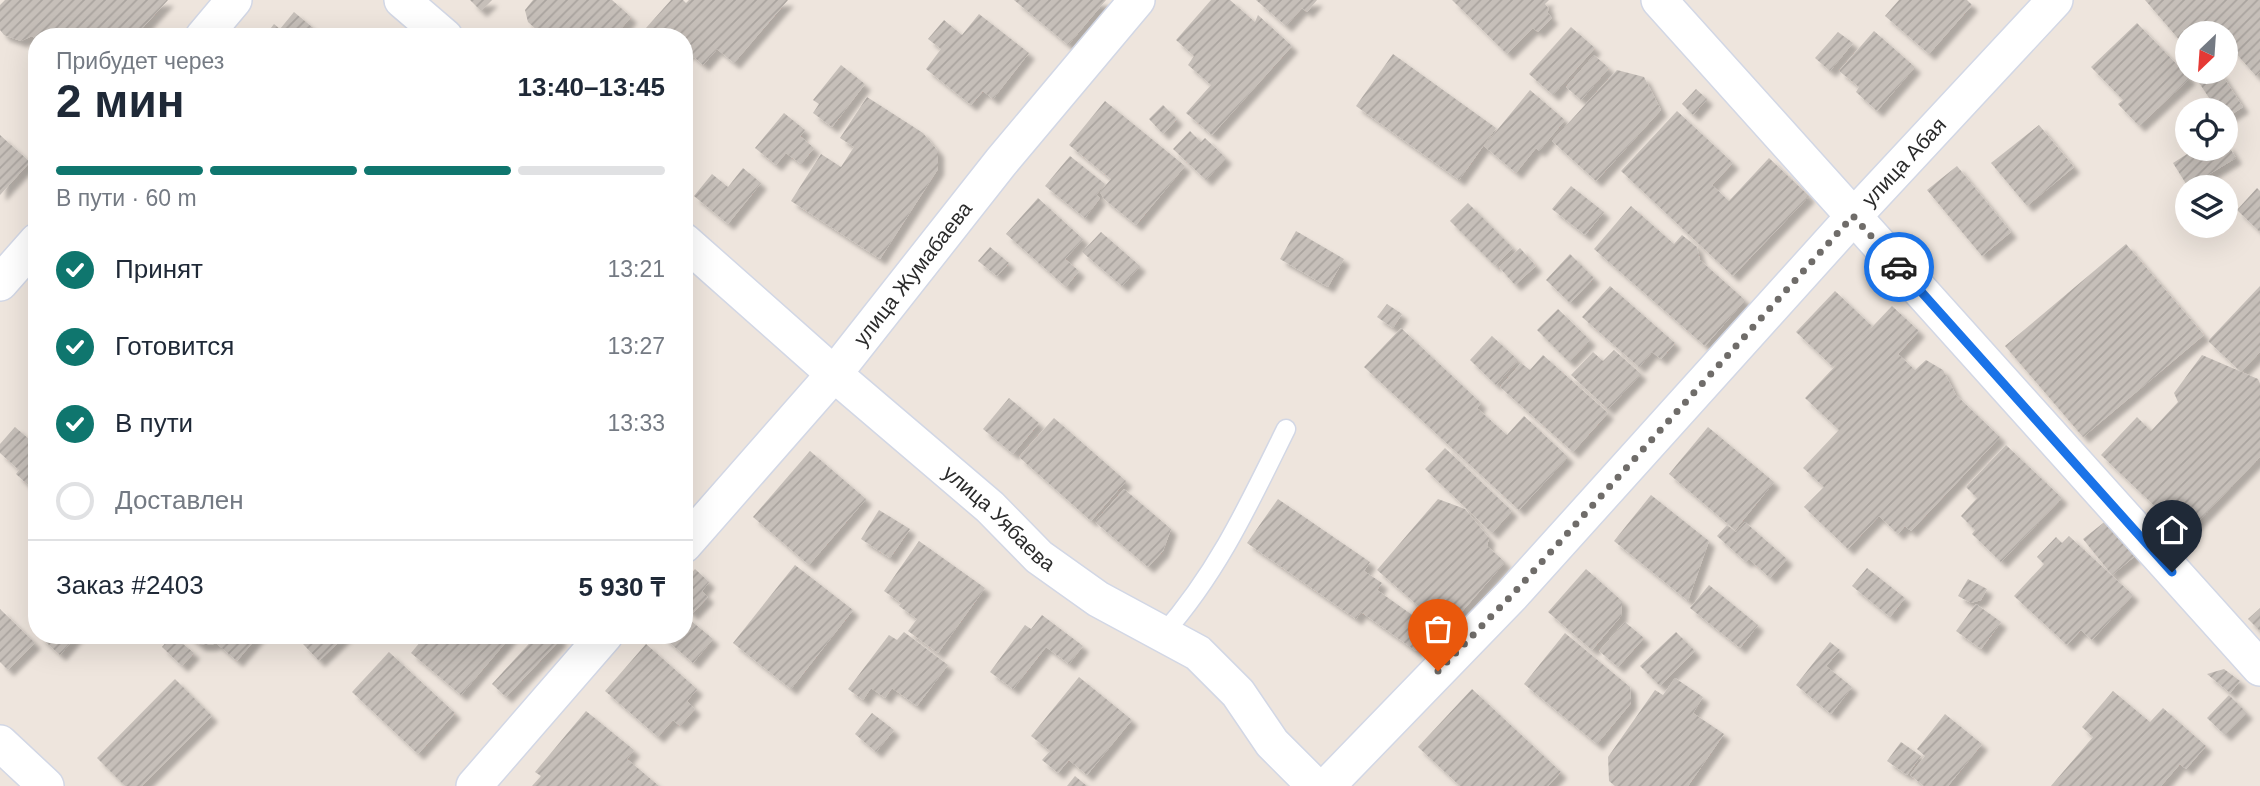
<!DOCTYPE html>
<html lang="ru">
<meta charset="utf-8">
<style>
:root{--surface:#fff;--page:#f2f2f3;--text:#1f2937;--muted:#747a83;--line:#e0e1e3;--accent:#0f766e}
body{margin:0;font-family:Arial,sans-serif;background:var(--page);color:var(--text);height:100vh;display:flex;flex-direction:column;font-size:26px;white-space:nowrap}
*{box-sizing:border-box;margin:0}
p{font-size:23px;color:var(--muted)}
.icon{flex:none;width:38px;height:38px;fill:none;stroke:currentColor;stroke-width:2;stroke-linecap:round;stroke-linejoin:round}
.map{position:relative;flex:1;overflow:hidden}
.details{position:absolute;left:28px;top:28px;width:665px;height:616px;display:flex;flex-direction:column;background:var(--surface);border-radius:28px;box-shadow:0 7px 28px #0002}
.details>*{flex:none}
.needle{width:46px;rotate:205deg}
.controls{position:absolute;left:2175px;top:21px;display:grid;gap:14px}
.controls a{display:grid;place-items:center;width:63px;height:63px;border-radius:50%;background:var(--surface);box-shadow:0 7px 28px #0002;font-size:35px}
.pin{position:absolute;display:grid;place-items:center;width:60px;height:60px;color:#fff;margin:-72px -30px;border-radius:50% 50% 50% 0;rotate:-45deg;box-shadow:0 0 7px #0007}
.pin .icon{rotate:45deg}
.courier{position:absolute;display:grid;place-items:center;width:70px;height:70px;margin:-35px;border:5px solid #1a73e8;border-radius:50%;background:#fff;color:#222;box-shadow:0 2px 9px #0007}
.headline em{font-style:normal;font-weight:600}
.headline div{display:flex;flex-direction:column-reverse}
.headline{display:flex;align-items:center;justify-content:space-between;height:119px;padding:0 28px}
h1{font-size:46px;font-weight:600;line-height:52px}
.bar{display:grid;grid-template-columns:repeat(4,1fr);gap:10px 7px;align-content:center;height:84px;padding:0 28px}
.bar i{height:9px;border-radius:5px;background:var(--line)}
.bar .active{background:var(--accent)}
.bar p{grid-column:span 4}
.line{display:flex;align-items:center;gap:18px;padding:0 28px;border-top:2px solid var(--line)}
.line div{flex:1}
ol{padding:0 28px;list-style:none}
li{display:flex;align-items:center;gap:21px;height:77px}
li p{margin-inline-start:auto}
li .icon{padding:7px;border-radius:50%;background:var(--accent);color:#fff;stroke-width:4}
li:last-child{color:var(--muted)}
li i{width:38px;height:38px;border:4px solid var(--line);border-radius:50%}
.map>svg:first-child{display:block}
.building{fill:url(#building-hatch);filter:url(#shadow)}
.lines{fill:none;stroke-linecap:round;stroke-linejoin:round}
.service-casing{stroke:#d2d7e5;stroke-width:21}
.minor-casing{stroke:#d2d7e5;stroke-width:38}
.service{stroke:#fff;stroke-width:18}
.minor{stroke:#fff;stroke-width:35}
.done{stroke:#6f6c69;stroke-width:7;stroke-dasharray:0 12.6}
.route{stroke:#1a73e8;stroke-width:9}
.labels{text-anchor:middle;stroke-width:5;stroke-linejoin:round;paint-order:stroke}
.street-label{font-size:21px;fill:#2b2b2b;stroke:#fff}
</style>
<div class="map">
<svg width="2260" height="786" viewBox="0 0 2260 786">
<defs>
<pattern id="building-hatch" width="6" height="6" patternUnits="userSpaceOnUse" patternTransform="scale(1.75)"><rect width="6" height="6" fill="#c6bfb9"/><path d="M-1 1l2-2M0 6l6-6M5 7l2-2" fill="none" stroke="#aaa49f"/></pattern>
<filter id="shadow"><feDropShadow dx="6" dy="6" stdDeviation="2" flood-color="#0004"/></filter>
</defs>
<rect width="100%" height="100%" fill="#eee5dd"/>
<g class="building">
<path d="M5,0H168L134,37H37V40L32,36L21,41L4,35L0,30V5Z"/>
<path d="M470,0H492L481,11Z"/>
<path d="M533,0H612L631,17L614,37H545L528,22L525,10Z"/>
<path d="M671,0H683L686,3L689,0H788L734,63L717,49L703,65L688,52L684,56V37H638Z"/>
<path d="M1014,0H1106L1068,45Z"/>
<path d="M1211,0H1230L1255,22L1258,15L1292,46L1212,135L1186,113L1211,85L1188,65L1194,56L1176,40Z"/>
<path d="M1256,0H1317L1307,12L1302,8L1286,26Z"/>
<path d="M1452,0H1549L1545,4L1549,9L1547,12L1552,18L1538,32L1533,28L1507,54Z"/>
<path d="M1899,0H1967L1972,5L1929,54L1885,16Z"/>
<path d="M2145,0H2260V72L2256,76L2226,42V33H2188V50Z"/>
<path d="M294,12L324,37H264L274,24L280,29Z"/>
<path d="M979,14L1029,53L993,99L983,91L971,105L926,69L941,49L928,39L944,20L962,35Z"/>
<path d="M2137,23L2190,78L2139,126L2118,104L2123,100L2091,67Z"/>
<path d="M1571,27L1595,48L1553,95L1529,74Z"/>
<path d="M1874,31L1915,67L1877,111L1856,92L1859,87L1839,71Z"/>
<path d="M1838,32L1853,43L1830,71L1815,58Z"/>
<path d="M1393,54L1496,128L1459,180L1356,106Z"/>
<path d="M1594,55L1609,68L1581,100L1566,87Z"/>
<path d="M841,65L865,84L832,127L813,113L819,104L813,100Z"/>
<path d="M1617,70L1644,77L1661,110L1596,181L1552,141Z"/>
<path d="M2198,72H2220L2243,107L2226,118V110H2217L2194,75Z"/>
<path d="M1696,89L1707,99L1693,115L1682,104Z"/>
<path d="M1530,90L1565,120L1539,151L1536,148L1516,173L1484,146Z"/>
<path d="M867,97L923,133L938,151V169L880,259L791,201L821,154L841,167L854,147L840,138Z"/>
<path d="M1105,101L1185,166L1136,225L1104,199L1100,192L1111,179L1069,145Z"/>
<path d="M1163,105L1177,119L1163,134L1149,119Z"/>
<path d="M1677,111L1733,163L1712,185L1729,201L1769,158L1809,196L1733,276L1621,171Z"/>
<path d="M784,113L805,130L800,136L814,148L801,164L786,153L776,165L755,148Z"/>
<path d="M2039,125L2074,167L2027,206L1991,163Z"/>
<path d="M1190,131L1201,142L1205,138L1226,158L1206,180L1173,149Z"/>
<path d="M0,135L30,162L0,195Z"/>
<path d="M2226,142L2236,158L2188,187L2173,163L2195,149H2226Z"/>
<path d="M1070,156L1105,184L1095,196L1097,195L1100,198L1085,218L1045,186Z"/>
<path d="M1957,166L2011,232L1982,256L1927,190Z"/>
<path d="M743,168L761,183L728,224L694,196L712,174L728,187Z"/>
<path d="M1571,186L1604,212L1585,235L1552,209Z"/>
<path d="M2257,188L2260,191V232L2237,210Z"/>
<path d="M1038,198L1083,239L1065,259L1079,271L1066,287L1006,234Z"/>
<path d="M1468,203L1513,248L1495,266L1450,221Z"/>
<path d="M1631,206L1674,244L1682,235L1697,247L1700,260L1745,300L1705,346L1594,249Z"/>
<path d="M1296,231L1344,259L1328,287L1280,259Z"/>
<path d="M1101,232L1140,266L1122,286L1082,252Z"/>
<path d="M2126,244L2204,335L2083,437L2005,346Z"/>
<path d="M990,247L1009,263L997,276L978,261Z"/>
<path d="M1520,248L1536,266L1515,285L1499,267Z"/>
<path d="M1570,254L1594,278L1570,303L1546,280Z"/>
<path d="M1610,286L1675,343L1661,359L1652,352L1639,367L1582,317Z"/>
<path d="M2260,286V352L2241,372L2208,341Z"/>
<path d="M1835,291L1872,326L1833,367L1796,332Z"/>
<path d="M1387,304L1402,314L1393,328L1377,317Z"/>
<path d="M1892,306L1919,331L1898,354L1915,370L1926,360L1943,370L1956,395L2000,437L1911,531L1905,526L1898,534L1879,516L1848,549L1804,507L1824,487L1803,468L1839,430L1805,398Z"/>
<path d="M1558,309L1590,340L1569,362L1537,330Z"/>
<path d="M1401,328L1481,403L1477,408L1507,435L1524,416L1568,457L1519,510L1364,367Z"/>
<path d="M1492,336L1518,360L1496,385L1470,360Z"/>
<path d="M1614,350L1641,374L1608,409L1571,375L1593,352L1603,361Z"/>
<path d="M1543,355L1608,413L1573,452L1500,387L1521,363L1530,370Z"/>
<path d="M2202,355L2258,379L2260,384V457L2185,535L2101,455L2137,417L2151,431L2178,402L2174,393Z"/>
<path d="M1009,398L1039,423L1013,454L983,429Z"/>
<path d="M1054,418L1126,481L1091,521L1019,457Z"/>
<path d="M15,427L37,446V493L16,474L19,470L0,453V444Z"/>
<path d="M1708,427L1774,482L1735,530L1669,474Z"/>
<path d="M2006,445L2062,498L2001,562L1972,534L1975,530L1961,516L1977,498L1966,487Z"/>
<path d="M1445,448L1512,511L1492,533L1425,469Z"/>
<path d="M810,451L866,499L809,565L753,517Z"/>
<path d="M1124,489L1171,529L1163,551L1148,567L1095,522Z"/>
<path d="M1651,495L1709,541L1688,601L1614,541Z"/>
<path d="M1278,499L1370,562L1364,571L1382,583L1377,590L1432,629L1416,651L1361,612L1356,619L1247,543Z"/>
<path d="M1438,499L1465,509L1489,538L1487,546L1505,562L1446,630L1377,570Z"/>
<path d="M879,510L910,529L890,558L861,539Z"/>
<path d="M2107,520L2135,556L2112,575L2083,539Z"/>
<path d="M1745,522L1787,559L1770,578L1749,559L1746,562L1717,536L1727,525L1736,532Z"/>
<path d="M2069,536L2133,595L2092,640L2081,630L2067,645L2014,596L2044,564L2037,557L2056,537L2062,543Z"/>
<path d="M919,541L985,588L938,653L908,631L917,619L899,606L901,603L884,591Z"/>
<path d="M795,565L853,610L791,689L733,643Z"/>
<path d="M1867,568L1905,598L1890,617L1852,586Z"/>
<path d="M695,569L709,582L702,591L708,597L692,614L684,607V581Z"/>
<path d="M1586,569L1622,601L1621,616L1592,650L1548,612Z"/>
<path d="M1968,579L1987,589L1981,600L1971,603L1958,596Z"/>
<path d="M1709,585L1758,625L1740,648L1690,608Z"/>
<path d="M1976,604L2001,622L1981,649L1956,631Z"/>
<path d="M2260,608V631L2248,619Z"/>
<path d="M0,609L35,643L8,670L0,662Z"/>
<path d="M684,615L713,639L693,663L661,635H684Z"/>
<path d="M1042,615L1083,646L1069,664L1046,647L1013,689L990,672L1025,625L1031,629Z"/>
<path d="M1625,622L1644,638L1618,667L1599,651Z"/>
<path d="M904,632L948,665L917,706L892,688L885,698L871,688L863,700L848,689L889,635L897,640Z"/>
<path d="M1676,632L1695,651L1660,686L1640,666Z"/>
<path d="M1565,633L1630,687L1631,703L1597,744L1524,684Z"/>
<path d="M38,635H77L60,655Z"/>
<path d="M172,635L194,653L182,666L162,647Z"/>
<path d="M187,635H259L237,661L216,643L211,645H200Z"/>
<path d="M311,635H346L319,661L303,644Z"/>
<path d="M426,635H512L461,695L411,653Z"/>
<path d="M537,635H557L561,639L506,697L492,684Z"/>
<path d="M1830,642L1840,650L1826,666L1852,687L1831,714L1796,685Z"/>
<path d="M646,644L697,689L687,701L695,709L680,726L673,720L658,737L605,691Z"/>
<path d="M389,652L455,713L418,754L352,692Z"/>
<path d="M2224,669L2240,681L2230,693L2207,674Z"/>
<path d="M1079,677L1132,720L1087,775L1069,760L1058,773L1042,760L1050,751L1031,736Z"/>
<path d="M1675,678L1703,697L1693,713L1724,734L1688,786H1615L1609,781L1608,757L1655,690L1663,695Z"/>
<path d="M175,679L212,716L142,786H125L97,758Z"/>
<path d="M1472,689L1561,772L1548,786H1460L1418,747Z"/>
<path d="M2113,691L2150,722L2163,708L2206,746L2186,769L2180,764L2161,786H2051L2093,737L2082,727Z"/>
<path d="M2229,695L2247,713L2225,735L2207,718Z"/>
<path d="M586,711L634,750L627,759L659,786H532L541,776L535,772Z"/>
<path d="M872,713L894,730L876,752L855,734Z"/>
<path d="M1945,714L1982,744L1948,786H1924L1910,775L1925,756L1917,749Z"/>
<path d="M1901,742L1921,756L1907,775L1887,761Z"/>
<path d="M1075,776L1087,786H1067Z"/>
</g>
<g class="lines">
<defs>
<path id="service" d="M1163,634C1218,572 1250,502 1286,429"/>
<g id="minor">
<path d="M402,0L445,37"/>
<path d="M1659,0L2260,668"/>
<path d="M203,37L234,0"/>
<path id="s1" d="M684,241L834,374L990,507L1039,557L1098,599L1198,653L1238,693L1272,743L1315,786"/>
<path d="M0,283L37,241"/>
<path id="s2" d="M684,545L834,374L1001,162L1137,0"/>
<path d="M0,743L46,786"/>
<path d="M474,786L605,635"/>
<path id="s3" d="M1327,786L1512,595L1853,217L2055,0"/>
</g>
</defs>
<use href="#service" class="service-casing"/>
<use href="#minor" class="minor-casing"/>
<use href="#service" class="service"/>
<use href="#minor" class="minor"/>
</g>
<g class="lines">
<path class="done" d="M1438,671L1512,595L1853,216L1899,267"/>
<path class="route" d="M1899,267L2172,572"/>
</g>
<g class="labels">
<g class="street-label">
<text dy="7" stroke="none"><textPath href="#s3" startOffset="850">улица Абая</textPath></text>
<text dy="7" stroke="none"><textPath href="#s2" startOffset="355">улица Жумабаева</textPath></text>
<text dy="7" stroke="none"><textPath href="#s1" startOffset="420">улица Уябаева</textPath></text>
</g>
</g>
</svg>
<div class="controls">
<a><svg class="needle" viewBox="-14 -14 28 28"><path d="M0-13l5 13h-10z" fill="#e53935"/><path d="M0 13l5-13h-10z" fill="#747a83"/></svg></a>
<a><svg class="icon" aria-label="locate" viewBox="0 0 24 24"><circle cx="12" cy="12" r="6"/><path d="M12 2v4M12 18v4M2 12h4M18 12h4"/></svg></a>
<a><svg class="icon" aria-label="layers" viewBox="0 0 24 24"><path d="M12 4l9 5-9 5-9-5zM3 14l9 5 9-5"/></svg></a>
</div>
<div class="pin" style="left:1438px;top:671px;background:#ea580c"><svg class="icon" aria-label="bag" viewBox="0 0 24 24"><path d="M5 8h14l-1 12H6zM9 8a3 3 0 0 1 6 0"/></svg></div>
<div class="pin" style="left:2172px;top:572px;background:#1f2937"><svg class="icon" aria-label="home" viewBox="0 0 24 24"><path d="M3 11l9-7 9 7M6 9v11h12V9"/></svg></div>
<div class="courier" style="left:1899px;top:267px"><svg class="icon" aria-label="car" viewBox="0 0 24 24"><path d="M5 17H2v-5l4-1 3-4h7l3 4 3 1v5h-3M9 17h6M6 11h13"/><circle cx="7" cy="17" r="2"/><circle cx="17" cy="17" r="2"/></svg></div>
<section class="details">
<div class="headline"><div><h1>2 мин</h1><p>Прибудет через</p></div><em>13:40–13:45</em></div>
<div class="bar"><i class="active"></i><i class="active"></i><i class="active"></i><i></i><p>В пути · 60 m</p></div>
<ol>
<li><svg class="icon" aria-label="check" viewBox="0 0 24 24"><path d="M5 12l5 5 9-10"/></svg>Принят<p>13:21</p></li>
<li><svg class="icon" aria-label="check" viewBox="0 0 24 24"><path d="M5 12l5 5 9-10"/></svg>Готовится<p>13:27</p></li>
<li><svg class="icon" aria-label="check" viewBox="0 0 24 24"><path d="M5 12l5 5 9-10"/></svg>В пути<p>13:33</p></li>
<li><i></i>Доставлен</li>
</ol>
<div class="line" style="height:91px"><div>Заказ #2403</div><b>5 930 ₸</b></div>
</section>
</div>
